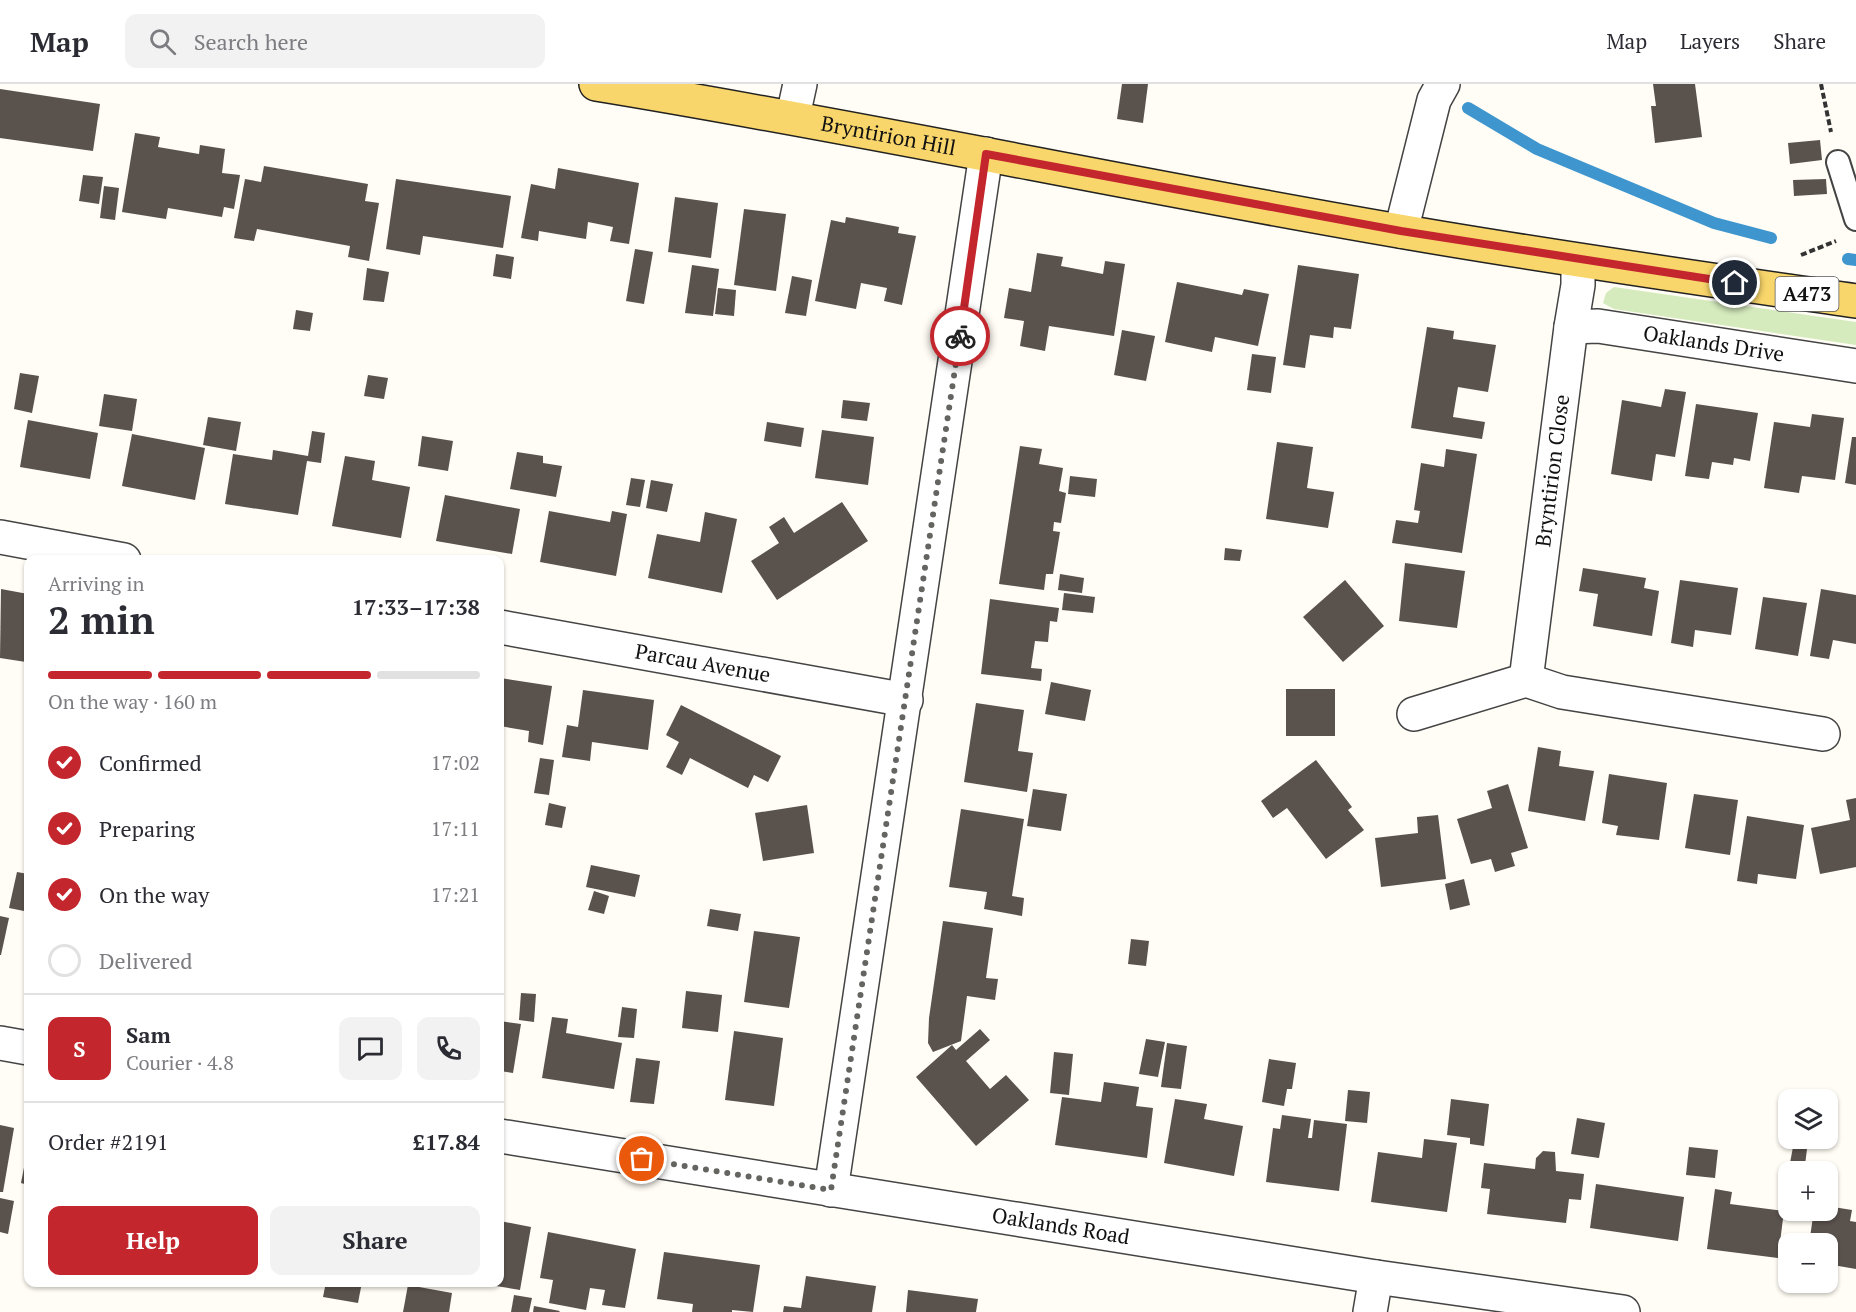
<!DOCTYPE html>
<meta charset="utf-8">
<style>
:root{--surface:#fff;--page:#f2f2f3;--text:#2b2b33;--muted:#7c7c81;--line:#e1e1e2;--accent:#c4262e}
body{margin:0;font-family:"PT Serif",serif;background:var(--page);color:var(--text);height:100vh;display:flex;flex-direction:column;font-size:22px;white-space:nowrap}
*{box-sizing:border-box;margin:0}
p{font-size:20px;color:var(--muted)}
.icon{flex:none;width:33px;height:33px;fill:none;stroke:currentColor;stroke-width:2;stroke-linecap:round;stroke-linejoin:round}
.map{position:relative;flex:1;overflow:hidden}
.details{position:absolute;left:24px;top:471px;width:480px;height:732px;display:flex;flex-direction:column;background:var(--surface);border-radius:12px;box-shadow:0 2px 4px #0004}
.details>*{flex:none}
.controls{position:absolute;left:1778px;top:1005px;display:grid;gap:12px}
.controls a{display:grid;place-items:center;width:60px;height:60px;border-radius:12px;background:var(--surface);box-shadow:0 2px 4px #0004;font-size:30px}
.pin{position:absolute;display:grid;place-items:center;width:51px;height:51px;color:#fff;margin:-26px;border:3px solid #fff;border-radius:50%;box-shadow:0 2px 6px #0007}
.courier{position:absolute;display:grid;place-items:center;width:60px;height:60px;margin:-30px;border:4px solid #c4262e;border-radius:50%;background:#fff;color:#222;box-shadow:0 2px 8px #0007}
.overview em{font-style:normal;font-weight:700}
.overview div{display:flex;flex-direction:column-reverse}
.overview{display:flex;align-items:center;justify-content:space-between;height:102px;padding:0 24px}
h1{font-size:39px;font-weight:700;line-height:45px}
.bar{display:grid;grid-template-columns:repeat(4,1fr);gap:9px 6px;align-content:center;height:72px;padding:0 24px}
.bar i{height:8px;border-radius:4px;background:var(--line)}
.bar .selected{background:var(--accent)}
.bar p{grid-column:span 4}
.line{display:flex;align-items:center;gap:15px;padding:0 24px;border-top:2px solid var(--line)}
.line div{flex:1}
.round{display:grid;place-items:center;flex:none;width:63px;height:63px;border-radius:12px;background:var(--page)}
ol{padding:0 24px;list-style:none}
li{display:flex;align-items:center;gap:18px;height:66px}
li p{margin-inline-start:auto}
li .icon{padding:6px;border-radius:50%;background:var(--accent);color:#fff;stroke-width:4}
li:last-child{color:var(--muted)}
li i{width:33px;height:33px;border:3px solid var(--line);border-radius:50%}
.button{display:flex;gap:12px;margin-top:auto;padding:12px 24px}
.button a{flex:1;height:69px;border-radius:12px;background:var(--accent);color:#fff;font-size:24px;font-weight:700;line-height:69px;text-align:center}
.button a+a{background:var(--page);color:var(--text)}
header{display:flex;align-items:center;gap:36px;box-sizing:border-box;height:84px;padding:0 30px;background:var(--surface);border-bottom:2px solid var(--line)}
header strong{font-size:28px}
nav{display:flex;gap:33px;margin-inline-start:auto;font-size:21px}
.search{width:420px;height:54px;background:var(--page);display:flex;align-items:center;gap:15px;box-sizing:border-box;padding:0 21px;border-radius:12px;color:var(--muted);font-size:22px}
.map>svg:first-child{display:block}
.green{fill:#d5ebbd}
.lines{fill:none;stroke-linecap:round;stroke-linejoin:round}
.stream{stroke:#3f96cf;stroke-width:12}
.building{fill:#5a524d}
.service-casing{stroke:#444;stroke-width:26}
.minor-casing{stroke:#444;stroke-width:36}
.primary-casing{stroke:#222;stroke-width:36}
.path{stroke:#333;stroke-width:4;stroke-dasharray:6 3;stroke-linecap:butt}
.service{stroke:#fff;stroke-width:22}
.minor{stroke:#fff;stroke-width:33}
.primary{stroke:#f9d66b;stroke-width:33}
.done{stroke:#646461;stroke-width:6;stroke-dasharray:0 10.8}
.route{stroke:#c4262e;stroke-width:8}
.labels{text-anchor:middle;stroke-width:6;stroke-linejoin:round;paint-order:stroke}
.shield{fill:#fff;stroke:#585858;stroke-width:1.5}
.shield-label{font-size:20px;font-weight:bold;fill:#111}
.street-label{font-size:21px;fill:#111;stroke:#fff}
</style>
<header>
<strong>Map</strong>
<div class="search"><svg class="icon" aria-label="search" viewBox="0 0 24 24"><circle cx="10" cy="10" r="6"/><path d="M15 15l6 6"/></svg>Search here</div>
<nav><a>Map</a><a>Layers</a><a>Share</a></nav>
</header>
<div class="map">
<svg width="1856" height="1228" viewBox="0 0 1856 1228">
<rect width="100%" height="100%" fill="#fffdf5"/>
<path class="green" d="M1614,203L1856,238V261L1614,225L1603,219L1606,209Z"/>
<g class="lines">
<g class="stream">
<path d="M1468,24L1537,65L1714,139L1771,154"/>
<path d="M1848,175L1856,176"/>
</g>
</g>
<g class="building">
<path d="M1122,0H1148L1143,39L1117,35Z"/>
<path d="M1653,0H1695L1702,53L1655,59L1651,22H1656Z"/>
<path d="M0,5L100,20L93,67L0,54Z"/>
<path d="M135,49L160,53L158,63L199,70L200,61L225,65L222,89L240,91L234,125L224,123L222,133L168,124L166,135L122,128Z"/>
<path d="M1820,56L1822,76L1790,80L1788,59Z"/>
<path d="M264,82L368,100L365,117L379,119L369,177L348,173L350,162L257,145L254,157L234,154L245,95L261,98Z"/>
<path d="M558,84L639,99L629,160L610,157L613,143L588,138L586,155L539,147L538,157L521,154L531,100L555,105Z"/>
<path d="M83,91L103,93L99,120L79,117Z"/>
<path d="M396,95L511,112L503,164L423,152L420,171L386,165Z"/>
<path d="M1826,95L1827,110L1794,112L1793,96Z"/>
<path d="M104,102L119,104L115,136L100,134Z"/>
<path d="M675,113L718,119L711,174L668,168Z"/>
<path d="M744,125L786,130L776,207L734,201Z"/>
<path d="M846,133L899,143L898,149L916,152L902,221L884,217L887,204L861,199L856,225L815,217L831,136L845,139Z"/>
<path d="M635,165L653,168L644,220L626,217Z"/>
<path d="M1037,169L1063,173L1061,182L1103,190L1105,177L1125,180L1114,252L1049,242L1045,267L1020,262L1024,237L1004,234L1009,204L1031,208Z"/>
<path d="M496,170L514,173L511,195L493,192Z"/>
<path d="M692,181L719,185L713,232L685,229Z"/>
<path d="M1298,181L1359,190L1351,245L1334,243L1333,254L1310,251L1305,284L1283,281Z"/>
<path d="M367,184L389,188L384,218L363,216Z"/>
<path d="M792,192L812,196L806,232L785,229Z"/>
<path d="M1177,198L1242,211L1244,205L1269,210L1258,262L1215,253L1212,268L1165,258Z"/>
<path d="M718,204L736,206L734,232L715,230Z"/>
<path d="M296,226L313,229L310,247L293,245Z"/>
<path d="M1427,243L1454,247L1453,255L1496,261L1488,308L1458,303L1453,333L1485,338L1482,355L1411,344Z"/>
<path d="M1122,246L1155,252L1146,297L1114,291Z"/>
<path d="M1252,270L1276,273L1271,309L1247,306Z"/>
<path d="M20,289L39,292L32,329L14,325Z"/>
<path d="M368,291L388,294L384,315L364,312Z"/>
<path d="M1665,305L1686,308L1675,373L1656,370L1652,397L1611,390L1622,316L1661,323Z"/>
<path d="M104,310L137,315L132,347L99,342Z"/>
<path d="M843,316L870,319L867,337L841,334Z"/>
<path d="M1696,320L1758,329L1750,377L1734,374L1733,381L1712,378L1709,395L1685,392Z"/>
<path d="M1812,330L1844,334L1835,396L1802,392L1799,409L1764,404L1774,338L1810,343Z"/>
<path d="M208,333L241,338L236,367L203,361Z"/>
<path d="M28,336L98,349L90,395L20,383Z"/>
<path d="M767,338L804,344L801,363L764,357Z"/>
<path d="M822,346L874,353L868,401L815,394Z"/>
<path d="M312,347L325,349L321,379L307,377L298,431L225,420L233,370L272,376L273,366L308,372Z"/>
<path d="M132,350L205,364L195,416L122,402Z"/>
<path d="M422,352L453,357L448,387L418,382Z"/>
<path d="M1852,353H1856V401L1845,399Z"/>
<path d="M1277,358L1313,363L1307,404L1334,408L1328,444L1266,435Z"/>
<path d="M1020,362L1042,365L1039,380L1063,384L1059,407L1066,409L1061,439L1054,438L1053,447L1060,448L1053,490H1046L1044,506L999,500Z"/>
<path d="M1446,365L1477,370L1462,469L1392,459L1396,436L1418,439L1420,427L1414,426L1421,379L1444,383Z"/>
<path d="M517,368L543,372V379L562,382L556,413L510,405Z"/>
<path d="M345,372L375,377L372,396L410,403L401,454L332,442Z"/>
<path d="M1070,392L1097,395L1095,413L1068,410Z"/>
<path d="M631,394L645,396L640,423L626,421Z"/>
<path d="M651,396L673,400L667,428L646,424Z"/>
<path d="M445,411L520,425L512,470L436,457Z"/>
<path d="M842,418L868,457L777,516L751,477L779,459L769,443L784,433L794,449Z"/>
<path d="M549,427L610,438L612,427L627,430L616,492L540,478Z"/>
<path d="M705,428L737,435L722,509L648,494L657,450L700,458Z"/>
<path d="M1225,464L1242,466L1240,477L1224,476Z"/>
<path d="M1405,479L1465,487L1457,544L1399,537Z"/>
<path d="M1583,484L1646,494L1644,504L1659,507L1652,552L1593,542L1598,510L1579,507Z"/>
<path d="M1060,490L1084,494L1082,509L1058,506Z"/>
<path d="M1345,496L1384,542L1343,578L1303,533Z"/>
<path d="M1680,496L1738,504L1731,551L1695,546L1693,563L1671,559Z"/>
<path d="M1,505L28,510V563L26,578L0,574Z"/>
<path d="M1821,505L1856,511V560L1833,556L1829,575L1810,572Z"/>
<path d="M1064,509L1095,513L1093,529L1062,526Z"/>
<path d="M1763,513L1807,519L1798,572L1755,565Z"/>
<path d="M990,515L1059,524L1057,538L1050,537L1048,558L1035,557L1031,584L1042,585L1041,597L981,590Z"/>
<path d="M500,594L552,602L543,661L528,658L529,647L500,642Z"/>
<path d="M1051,598L1091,606L1085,637L1045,630Z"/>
<rect x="1286" y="605" width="49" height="47"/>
<path d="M583,606L654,616L648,666L592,658L590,677L562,673L567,641L578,643Z"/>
<path d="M976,619L1024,626L1018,667L1033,669L1027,708L964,698Z"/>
<path d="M681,621L781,672L768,698L754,691L748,704L690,674L682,691L666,683L679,658L666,651Z"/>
<path d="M1538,663L1561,667L1559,682L1594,687L1585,737L1528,727Z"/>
<path d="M540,674L554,676L549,711L534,709Z"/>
<path d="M1316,676L1352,723L1348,726L1364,746L1326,775L1287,724L1273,734L1261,717Z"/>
<path d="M1609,690L1667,699L1659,756L1616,751L1618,742L1602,739Z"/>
<path d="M1508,700L1528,764L1511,769L1515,782L1495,788L1491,775L1471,780L1457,735L1492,724L1487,707Z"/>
<path d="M1033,705L1067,710L1061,747L1027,742Z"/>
<path d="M1694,710L1738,716L1730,771L1685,764Z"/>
<path d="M1856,714V783L1820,790L1811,744L1850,736L1846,716Z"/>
<path d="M549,719L566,723L562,744L545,741Z"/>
<path d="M807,721L814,769L763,777L755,729Z"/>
<path d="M961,725L1024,735L1012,812L1024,814L1022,832L984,825L987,808L949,803Z"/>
<path d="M1438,731L1446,795L1381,803L1375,754L1418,749L1417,733Z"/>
<path d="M1747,732L1804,741L1796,795L1758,790L1757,800L1737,797Z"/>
<path d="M591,781L640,791L635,813L586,803Z"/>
<path d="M17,788L28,790L24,827L9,824Z"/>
<path d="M1464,795L1470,821L1450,826L1445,800Z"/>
<path d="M594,807L609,812L604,830L588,826Z"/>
<path d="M710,825L741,830L738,847L707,842Z"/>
<path d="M0,832L9,834L1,871H0Z"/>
<path d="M943,837L993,844L986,894L998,895L995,916L967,912L961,957L933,968L928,959L929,934Z"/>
<path d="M754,847L800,853L789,924L744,918Z"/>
<path d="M1131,855L1149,857L1146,882L1128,880Z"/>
<path d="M686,907L722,911L718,948L682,944Z"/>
<path d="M521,909L536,910L534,938L519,936Z"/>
<path d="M622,923L637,925L634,954L618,953Z"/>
<path d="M552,933L568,935L566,949L622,959L614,1005L542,994Z"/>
<path d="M500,937L521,940L513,989L500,987Z"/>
<path d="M980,945L990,956L966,977L990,1005L1006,991L1029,1016L976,1062L916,993L952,961L956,966Z"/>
<path d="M734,947L783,954L774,1022L725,1016Z"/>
<path d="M1146,955L1165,958L1158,993L1139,990Z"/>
<path d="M1167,959L1187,962L1181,1005L1161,1003Z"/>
<path d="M1054,968L1073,970L1069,1011L1050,1009Z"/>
<path d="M636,974L660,977L654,1020L630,1018Z"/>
<path d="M1269,975L1296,979L1292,1005H1287L1284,1022L1262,1018Z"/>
<path d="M1104,998L1139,1003L1136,1022L1153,1024L1147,1074L1055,1061L1062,1013L1101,1018Z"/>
<path d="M1348,1006L1370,1008L1367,1039L1345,1037Z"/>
<path d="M1175,1015L1207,1020L1204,1035L1243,1042L1234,1092L1164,1079Z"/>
<path d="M1451,1015L1489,1020L1484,1062L1470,1060V1054L1447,1051Z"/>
<path d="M1282,1031L1311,1035L1308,1054H1312L1314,1036L1347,1040L1339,1107L1266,1098L1273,1044L1280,1045Z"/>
<path d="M1577,1034L1605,1039L1599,1074L1571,1070Z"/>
<path d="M0,1041L14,1044L3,1108H0Z"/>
<path d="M1424,1055L1457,1059L1447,1128L1371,1118L1378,1068L1422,1074Z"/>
<path d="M1689,1063L1718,1066L1715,1094L1686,1091Z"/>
<path d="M1793,1063L1807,1065L1805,1081L1790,1079Z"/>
<path d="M1543,1067L1555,1068L1556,1087L1584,1090L1581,1116L1569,1115L1566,1139L1487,1130L1490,1105L1481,1104L1484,1079L1535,1085L1536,1074Z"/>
<path d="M27,1068H28V1101L21,1099Z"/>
<path d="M1810,1079L1827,1081L1826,1088H1809Z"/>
<path d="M1786,1091H1788V1117H1784Z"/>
<path d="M1596,1100L1684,1113L1678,1157L1590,1144Z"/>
<path d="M1715,1105L1732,1108L1730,1120L1784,1127L1778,1174L1707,1165Z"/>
<path d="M0,1114L14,1117L8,1150L0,1148Z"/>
<path d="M1827,1122L1852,1126L1850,1137L1856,1138V1185L1827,1180V1160H1809L1814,1126H1827Z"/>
<path d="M500,1137L531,1143L520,1206L484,1200L500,1198Z"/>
<path d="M548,1148L636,1165L625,1224L602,1221L605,1206L590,1204L586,1226L549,1219L553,1196L540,1194Z"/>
<path d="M664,1168L760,1181L753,1228L732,1226V1228H692L693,1220L657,1215Z"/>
<path d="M806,1192L876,1202L872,1228H783L784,1222L801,1224Z"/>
<path d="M326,1198H362L358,1219L323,1213Z"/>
<path d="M408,1201L452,1209L449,1228H403Z"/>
<path d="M908,1206L978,1215L976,1228H906Z"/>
<path d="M514,1211L532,1214L529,1228H511Z"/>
<path d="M534,1222L560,1227L559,1228H533Z"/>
</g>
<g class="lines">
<defs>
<path id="service" d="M1838,78L1856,135"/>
<g id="minor">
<path d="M793,32L800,0"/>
<path d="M1401,147L1434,16L1443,0"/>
<path id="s1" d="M1571,243L1598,242L1856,282"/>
<path d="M0,453L124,476"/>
<path id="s2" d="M500,543L906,616"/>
<path d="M1526,596L1562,608L1823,650"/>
<path id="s3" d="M1414,630L1526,596L1571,243L1578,201V177"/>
<path d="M0,959L28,964"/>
<path id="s4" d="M500,1052L1376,1193L1623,1228"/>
<path d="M831,1106L986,70"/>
<path d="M1370,1228L1376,1193"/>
</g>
<g id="primary">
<path id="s5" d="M596,0C866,44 1135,102 1405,148C1555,174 1705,195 1856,217"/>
</g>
</defs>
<use href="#service" class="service-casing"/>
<use href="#minor" class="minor-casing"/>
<use href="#primary" class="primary-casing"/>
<g class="path">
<path d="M1821,0L1831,48"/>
<path d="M1801,171L1836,157"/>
</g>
<use href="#service" class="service"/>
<use href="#minor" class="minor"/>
<use href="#primary" class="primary"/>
</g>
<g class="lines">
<path class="done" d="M642,1075L831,1106L960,252"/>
<path class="route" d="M960,252L986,70L1401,147L1735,199"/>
</g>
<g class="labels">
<rect class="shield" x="1775.5" y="193" width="63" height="34" rx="4.5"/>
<g class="shield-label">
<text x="1807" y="217">A473</text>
</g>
<g class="street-label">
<text dy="7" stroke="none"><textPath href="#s5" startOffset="297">Bryntirion Hill</textPath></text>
<text dy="7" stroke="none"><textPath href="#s1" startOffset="144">Oaklands Drive</textPath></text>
<text dy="7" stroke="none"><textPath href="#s3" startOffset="328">Bryntirion Close</textPath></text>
<text dy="7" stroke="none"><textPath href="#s2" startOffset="206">Parcau Avenue</textPath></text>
<text dy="7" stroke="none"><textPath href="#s4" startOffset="568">Oaklands Road</textPath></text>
</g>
</g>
</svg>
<div class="controls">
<a><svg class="icon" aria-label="layers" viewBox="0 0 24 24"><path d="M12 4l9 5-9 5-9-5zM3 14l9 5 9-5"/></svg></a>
<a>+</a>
<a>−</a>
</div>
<div class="pin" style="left:642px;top:1075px;background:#ea580c"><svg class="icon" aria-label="bag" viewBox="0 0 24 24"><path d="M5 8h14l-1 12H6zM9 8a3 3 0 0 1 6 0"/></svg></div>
<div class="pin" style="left:1735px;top:199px;background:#1f2937"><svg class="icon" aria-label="home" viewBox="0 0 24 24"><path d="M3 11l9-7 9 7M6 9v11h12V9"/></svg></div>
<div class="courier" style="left:960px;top:252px"><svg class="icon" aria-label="bike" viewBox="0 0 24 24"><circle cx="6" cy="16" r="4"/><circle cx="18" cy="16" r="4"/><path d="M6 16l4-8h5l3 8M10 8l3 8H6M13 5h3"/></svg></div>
<section class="details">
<div class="overview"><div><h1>2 min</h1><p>Arriving in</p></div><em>17:33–17:38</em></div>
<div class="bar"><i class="selected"></i><i class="selected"></i><i class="selected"></i><i></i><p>On the way · 160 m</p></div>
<ol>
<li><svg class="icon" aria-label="check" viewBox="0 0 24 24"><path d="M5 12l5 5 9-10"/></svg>Confirmed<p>17:02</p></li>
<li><svg class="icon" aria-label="check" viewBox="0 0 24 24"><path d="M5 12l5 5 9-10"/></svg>Preparing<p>17:11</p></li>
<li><svg class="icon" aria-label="check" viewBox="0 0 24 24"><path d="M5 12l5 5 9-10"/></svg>On the way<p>17:21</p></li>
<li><i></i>Delivered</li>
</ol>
<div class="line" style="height:108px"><b class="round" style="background:var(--accent);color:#fff">S</b><div><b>Sam</b><p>Courier · 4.8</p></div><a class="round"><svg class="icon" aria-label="chat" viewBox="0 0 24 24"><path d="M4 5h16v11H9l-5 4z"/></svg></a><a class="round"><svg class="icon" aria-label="phone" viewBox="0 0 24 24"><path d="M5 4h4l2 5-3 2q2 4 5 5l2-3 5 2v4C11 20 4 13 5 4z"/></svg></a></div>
<div class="line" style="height:78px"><div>Order #2191</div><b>£17.84</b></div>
<div class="button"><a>Help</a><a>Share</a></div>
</section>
</div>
